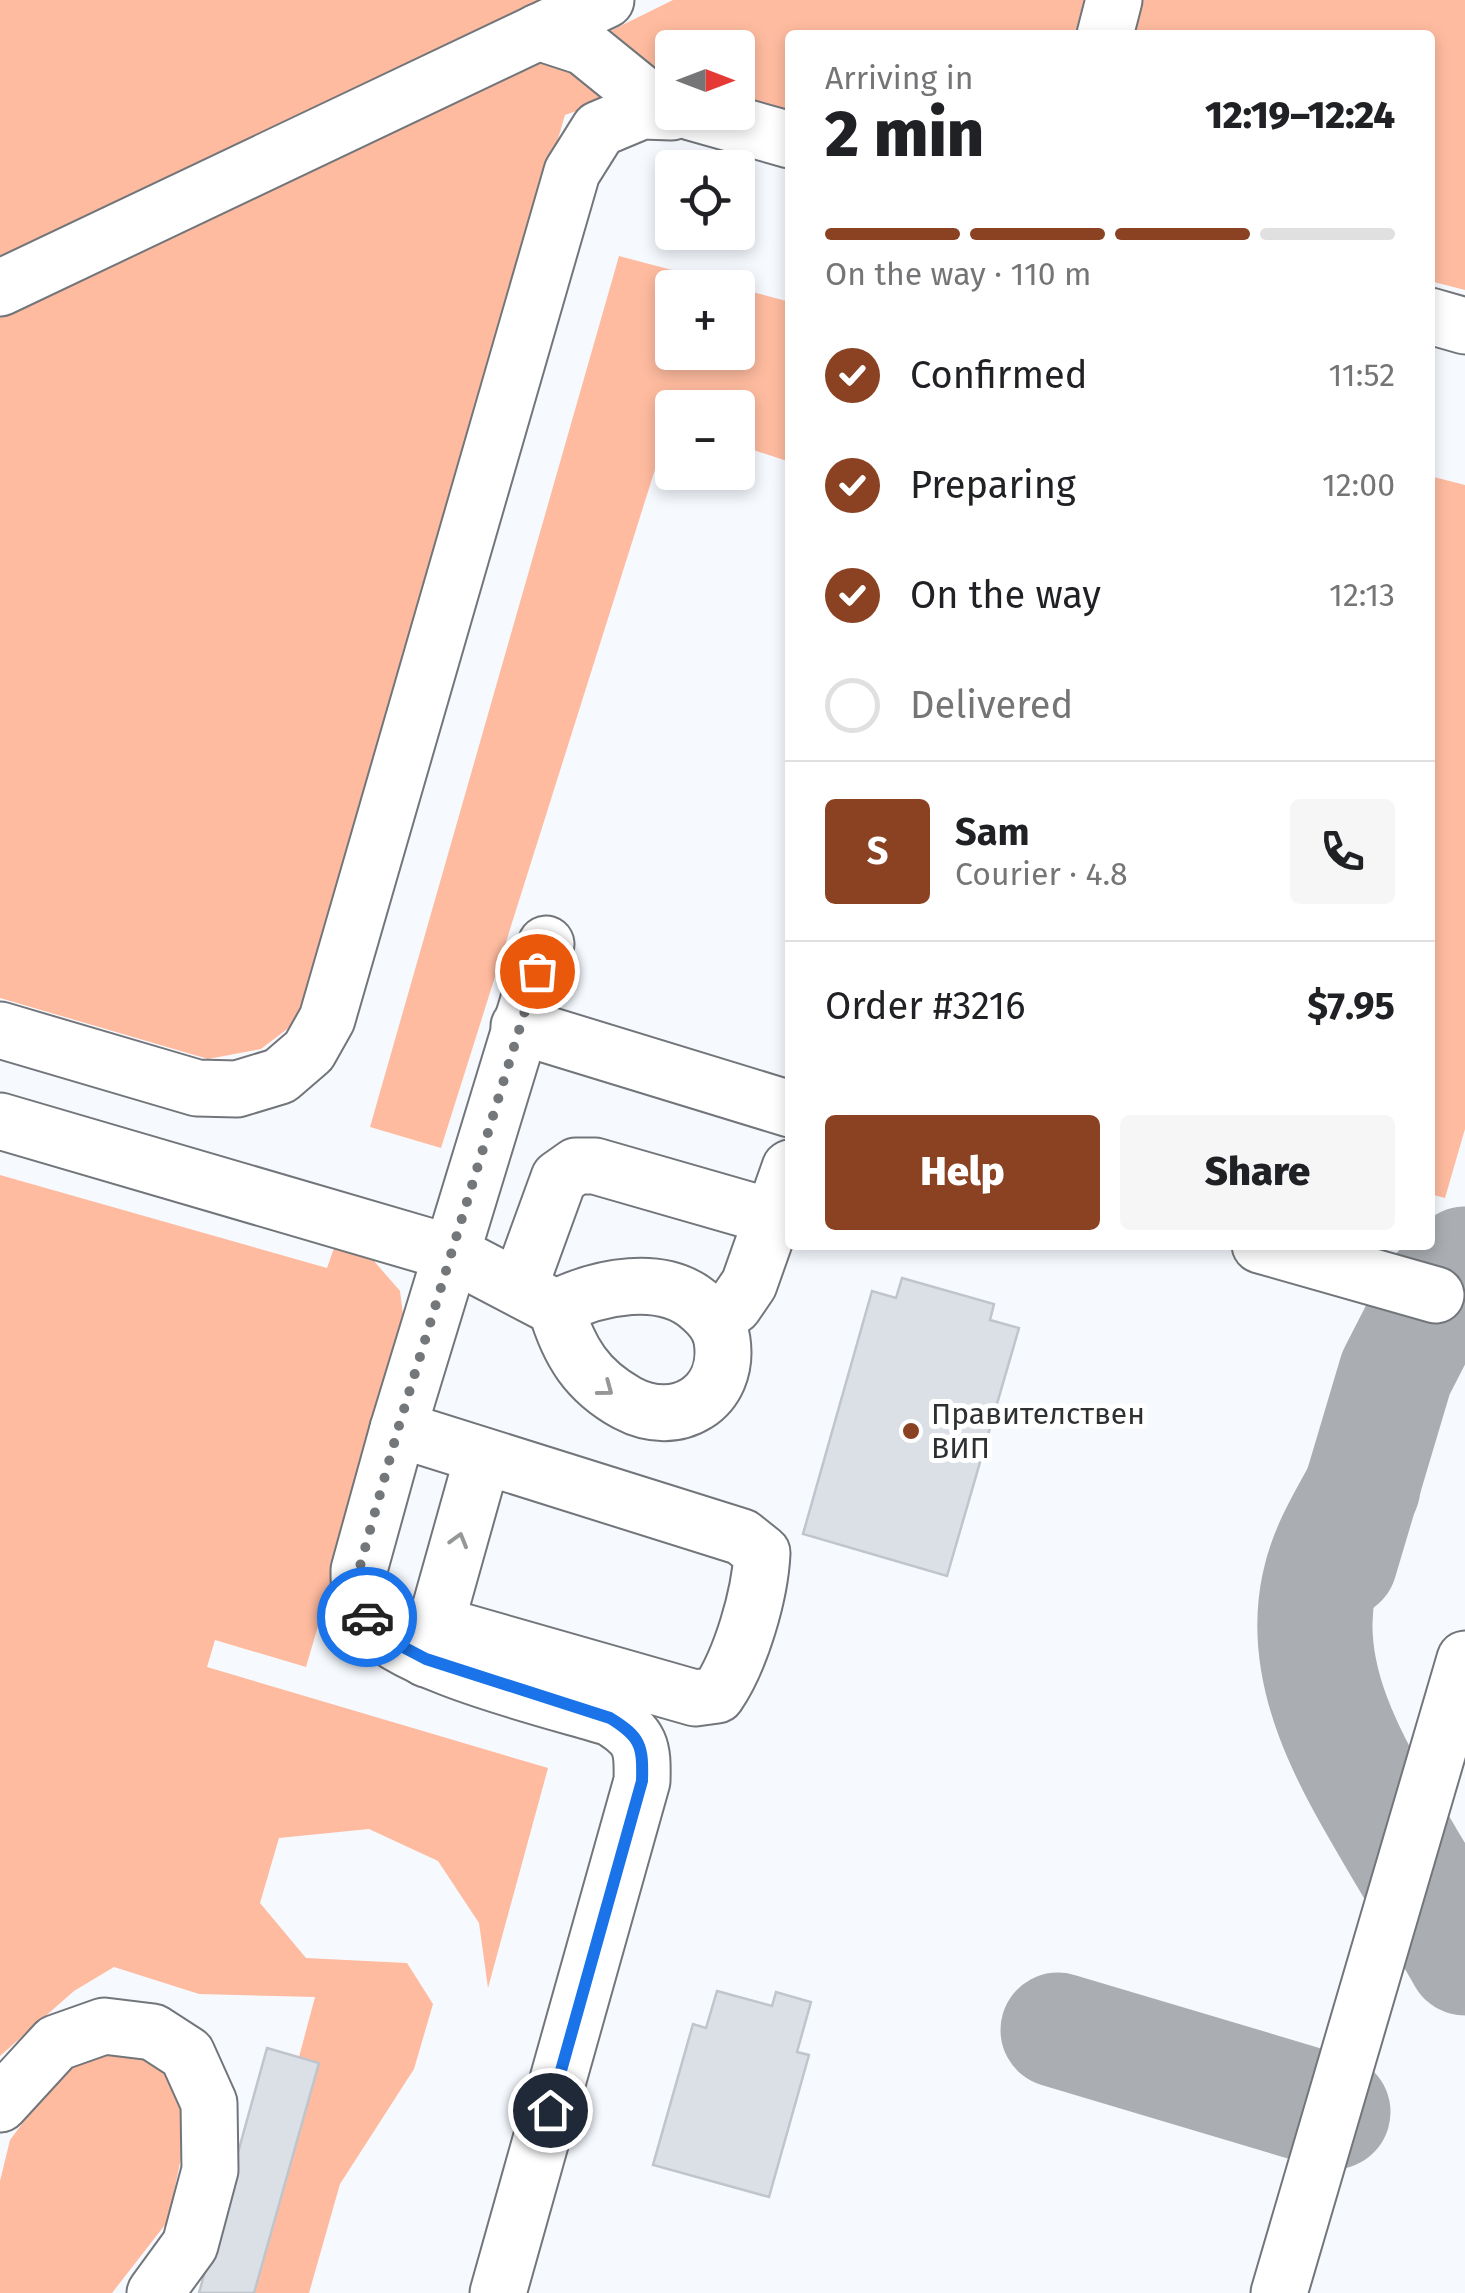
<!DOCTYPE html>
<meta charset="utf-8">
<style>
:root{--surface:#fff;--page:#f6f6f6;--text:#202124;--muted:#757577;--line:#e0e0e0;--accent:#8a4222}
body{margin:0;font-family:"Fira Sans",sans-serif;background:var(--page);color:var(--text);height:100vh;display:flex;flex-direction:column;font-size:38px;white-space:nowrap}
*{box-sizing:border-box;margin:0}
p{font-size:32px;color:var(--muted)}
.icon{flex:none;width:55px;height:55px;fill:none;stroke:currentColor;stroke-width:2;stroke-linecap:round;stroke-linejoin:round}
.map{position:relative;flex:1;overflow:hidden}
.details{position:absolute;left:785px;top:30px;width:650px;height:1220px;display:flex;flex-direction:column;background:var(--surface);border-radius:10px;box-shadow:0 5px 15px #0003}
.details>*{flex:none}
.needle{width:65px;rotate:90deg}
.controls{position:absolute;left:655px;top:30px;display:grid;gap:20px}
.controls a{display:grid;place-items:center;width:100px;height:100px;border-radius:10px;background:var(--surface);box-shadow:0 5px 15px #0003;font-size:50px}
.pin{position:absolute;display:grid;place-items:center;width:85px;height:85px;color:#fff;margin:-42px;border:5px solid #fff;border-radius:50%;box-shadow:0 2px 10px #0007}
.courier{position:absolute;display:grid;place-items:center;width:100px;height:100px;margin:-50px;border:8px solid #1a73e8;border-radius:50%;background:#fff;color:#222;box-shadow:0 2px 12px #0007}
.overview em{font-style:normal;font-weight:800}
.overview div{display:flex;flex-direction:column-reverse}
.overview{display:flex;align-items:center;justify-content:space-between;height:170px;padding:0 40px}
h1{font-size:65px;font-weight:800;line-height:75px}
.bar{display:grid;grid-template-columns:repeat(4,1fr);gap:15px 10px;align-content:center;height:120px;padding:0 40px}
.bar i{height:12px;border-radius:8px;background:var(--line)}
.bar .on{background:var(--accent)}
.bar p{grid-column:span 4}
.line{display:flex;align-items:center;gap:25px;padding:0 40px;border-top:2px solid var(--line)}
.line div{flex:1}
.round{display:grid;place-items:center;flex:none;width:105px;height:105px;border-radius:10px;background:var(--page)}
ol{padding:0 40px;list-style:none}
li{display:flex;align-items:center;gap:30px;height:110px}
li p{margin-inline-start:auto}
li .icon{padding:10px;border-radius:50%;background:var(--accent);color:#fff;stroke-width:4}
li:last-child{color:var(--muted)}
li i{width:55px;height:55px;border:5px solid var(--line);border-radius:50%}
.button{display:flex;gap:20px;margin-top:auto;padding:20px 40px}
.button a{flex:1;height:115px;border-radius:10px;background:var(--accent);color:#fff;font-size:40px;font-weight:800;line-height:115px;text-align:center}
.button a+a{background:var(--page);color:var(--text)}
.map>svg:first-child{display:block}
.green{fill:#febb9f}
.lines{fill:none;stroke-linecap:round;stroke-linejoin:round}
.taxiway{stroke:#aaaeb2;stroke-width:115}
.building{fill:#dbdfe6;stroke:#c0c4cb;stroke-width:2.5}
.minor-casing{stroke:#72767b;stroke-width:59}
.minor{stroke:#fff;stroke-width:55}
.oneway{stroke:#969898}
.done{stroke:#74777a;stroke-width:10;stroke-dasharray:0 18}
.route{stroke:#1a73e8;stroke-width:12}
.poi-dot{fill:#8a4222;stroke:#fff;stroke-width:4}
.labels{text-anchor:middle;stroke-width:10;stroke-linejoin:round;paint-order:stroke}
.poi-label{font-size:30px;fill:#2e3032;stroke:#fff;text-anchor:start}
</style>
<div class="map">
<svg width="1465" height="2293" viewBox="0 0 1465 2293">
<rect width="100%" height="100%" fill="#f6faff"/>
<g class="green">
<path d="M0,0H549L0,260Z"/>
<path d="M673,0H1088L1079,35H790V117L738,103V48H672V83L602,35Z"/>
<path d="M1136,0H1465V290L1430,281V35H1127Z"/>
<path d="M519,61L559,64L614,98L565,115L299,1020L261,1049L208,1059L0,998V309Z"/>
<path d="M619,256L736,287L672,288V352H738V288L790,302V462L738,445V408H672V425H669L441,1148L370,1127Z"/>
<path d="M1430,476L1465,485V1129L1445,1198L1430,1194Z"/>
<path d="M0,1175L327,1268L334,1248L374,1261L400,1291L405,1330L306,1667L215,1640L207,1667L548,1768L488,1988L479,1923L438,1861L369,1829L279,1838L260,1903L306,1958L407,1963L433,2004L414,2069L340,2184L309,2293H254L319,2063L299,2057L315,1997L199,1994L114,1967L74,1991L0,2056Z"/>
<path d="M142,2050L167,2069L189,2119L168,2221L112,2293H0V2181L10,2140L62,2070L109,2052Z"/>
</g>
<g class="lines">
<g class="taxiway">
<path d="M1363,1487C1346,1518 1326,1550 1319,1585C1298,1684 1360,1777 1407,1858C1427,1891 1446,1925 1465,1958"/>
<path d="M1340,1561L1396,1373L1436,1295L1465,1264"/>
<path d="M1058,2030L1333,2112"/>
</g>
</g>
<g class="building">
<path d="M902,1278L994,1304L990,1320L1019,1328L947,1576L803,1534L872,1291L896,1298Z"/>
<path d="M717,1991L772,2006L776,1992L811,2002L797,2052L809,2055L769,2197L653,2165L693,2024L706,2028Z"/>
<path d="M267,2048L319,2063L254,2293H199Z"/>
</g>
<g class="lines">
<defs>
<g id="minor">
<path d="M538,32L584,47L663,111"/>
<path d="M1105,35L1114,0"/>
<path d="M691,112L790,140"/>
<path d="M0,288L606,0"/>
<path d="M1430,316L1465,326"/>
<path d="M519,1026L790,1109"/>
<path d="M0,1030L197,1088L237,1089L280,1076L309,1051L327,1019L572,172L599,129L642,111L672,112"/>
<path d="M0,1121L451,1253L556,1308C569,1352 587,1381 627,1403C677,1430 731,1398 722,1340C720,1327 711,1316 702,1308C664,1272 597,1287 556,1308"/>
<path d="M1260,1245L1436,1295"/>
<path d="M519,1288L559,1178L576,1166H595L772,1217"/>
<path d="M713,1318L734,1306L749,1284L790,1168"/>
<path d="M398,1429L742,1537L762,1553C760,1595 741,1660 717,1695L695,1698L436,1624"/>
<path d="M426,1659L483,1456"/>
<path d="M0,2104L56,2043L104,2026L153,2032L187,2054L209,2103L210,2170L190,2245L155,2293"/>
<path d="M498,2293L642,1781C643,1746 641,1737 611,1718C557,1701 391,1663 366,1615C359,1601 359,1586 359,1570L398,1429L546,944"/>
<path d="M1279,2293L1465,1659"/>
</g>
</defs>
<use href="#minor" class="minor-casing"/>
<use href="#minor" class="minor"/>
</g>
<defs><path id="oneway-chevron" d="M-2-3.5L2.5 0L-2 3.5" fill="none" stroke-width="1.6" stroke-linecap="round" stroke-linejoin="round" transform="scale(2.5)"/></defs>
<g class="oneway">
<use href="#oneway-chevron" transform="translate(606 1389) rotate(37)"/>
<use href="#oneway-chevron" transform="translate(459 1540) rotate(-74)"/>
</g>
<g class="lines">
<path class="done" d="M367,1617L359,1594V1570L398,1429L537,971"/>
<path class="route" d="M367,1617L386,1638L426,1659L610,1718C641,1737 643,1746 642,1781L550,2110"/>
</g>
<circle class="poi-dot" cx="911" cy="1431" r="10"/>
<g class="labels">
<g class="poi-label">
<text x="931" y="1424">Правителствен<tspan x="931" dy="34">ВИП</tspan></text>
</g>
</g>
</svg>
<div class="controls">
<a><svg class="needle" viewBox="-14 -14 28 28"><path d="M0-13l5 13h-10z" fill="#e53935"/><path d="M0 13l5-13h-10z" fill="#757577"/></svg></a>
<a><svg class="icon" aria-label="locate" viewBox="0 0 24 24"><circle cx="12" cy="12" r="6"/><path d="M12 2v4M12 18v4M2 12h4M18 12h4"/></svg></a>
<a>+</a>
<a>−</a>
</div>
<div class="pin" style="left:537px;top:971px;background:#ea580c"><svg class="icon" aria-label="bag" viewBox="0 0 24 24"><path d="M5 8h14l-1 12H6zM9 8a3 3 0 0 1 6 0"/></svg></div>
<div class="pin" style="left:550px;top:2110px;background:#1f2937"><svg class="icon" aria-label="home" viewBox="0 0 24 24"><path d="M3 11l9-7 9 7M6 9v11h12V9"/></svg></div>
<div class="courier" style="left:367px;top:1617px"><svg class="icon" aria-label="car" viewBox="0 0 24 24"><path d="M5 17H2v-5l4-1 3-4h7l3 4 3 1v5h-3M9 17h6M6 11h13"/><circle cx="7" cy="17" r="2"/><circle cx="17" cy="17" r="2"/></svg></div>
<section class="details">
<div class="overview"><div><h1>2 min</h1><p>Arriving in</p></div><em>12:19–12:24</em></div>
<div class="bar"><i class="on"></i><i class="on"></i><i class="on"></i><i></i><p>On the way · 110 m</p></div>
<ol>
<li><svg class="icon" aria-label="check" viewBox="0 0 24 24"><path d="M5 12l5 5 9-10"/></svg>Confirmed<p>11:52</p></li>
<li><svg class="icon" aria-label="check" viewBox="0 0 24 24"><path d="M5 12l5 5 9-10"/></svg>Preparing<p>12:00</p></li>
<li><svg class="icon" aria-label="check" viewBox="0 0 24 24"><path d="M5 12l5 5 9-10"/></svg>On the way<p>12:13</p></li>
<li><i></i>Delivered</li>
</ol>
<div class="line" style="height:180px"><b class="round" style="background:var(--accent);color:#fff">S</b><div><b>Sam</b><p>Courier · 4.8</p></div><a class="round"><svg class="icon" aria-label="phone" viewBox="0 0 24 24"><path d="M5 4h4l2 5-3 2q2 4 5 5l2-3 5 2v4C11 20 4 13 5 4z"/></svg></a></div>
<div class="line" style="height:130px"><div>Order #3216</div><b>$7.95</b></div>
<div class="button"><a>Help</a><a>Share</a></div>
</section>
</div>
